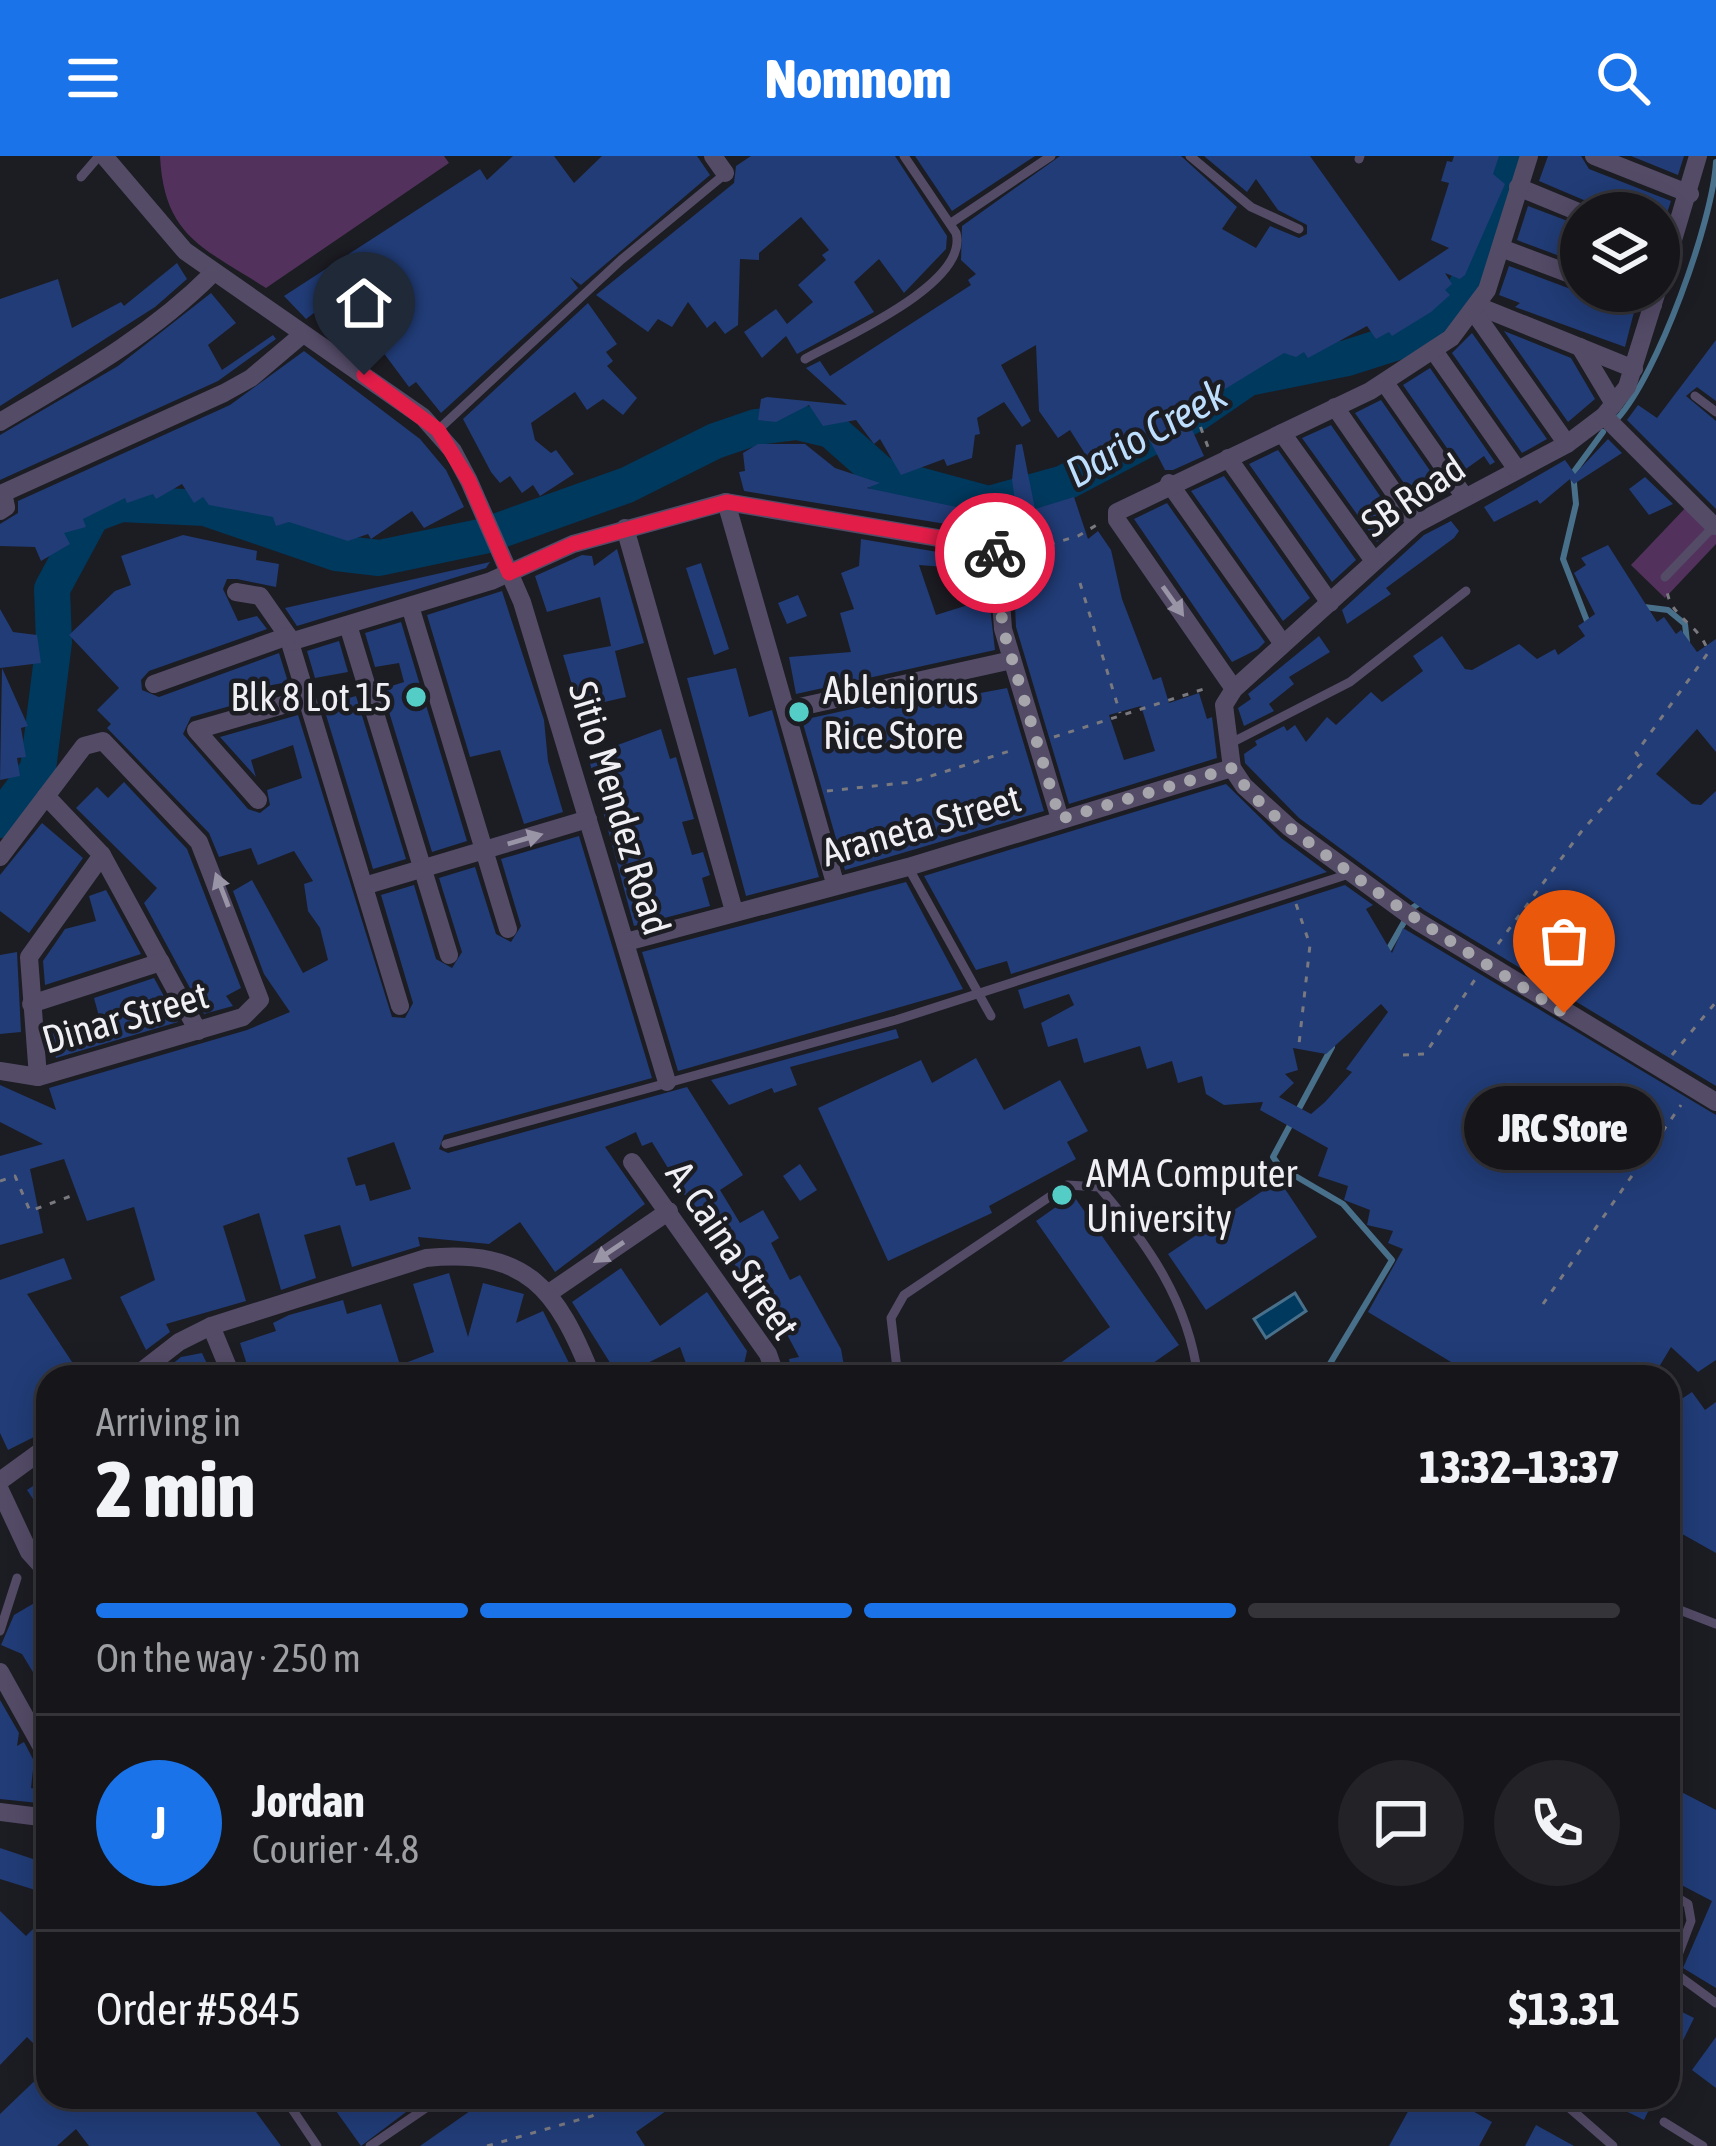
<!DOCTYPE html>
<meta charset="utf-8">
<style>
:root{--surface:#15151a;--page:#222227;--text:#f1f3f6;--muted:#9d9fa2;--line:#343439;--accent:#1a73e8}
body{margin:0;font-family:"Asap Condensed",sans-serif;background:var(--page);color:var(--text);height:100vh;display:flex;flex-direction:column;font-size:45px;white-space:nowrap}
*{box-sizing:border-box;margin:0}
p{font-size:39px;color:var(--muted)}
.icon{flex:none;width:66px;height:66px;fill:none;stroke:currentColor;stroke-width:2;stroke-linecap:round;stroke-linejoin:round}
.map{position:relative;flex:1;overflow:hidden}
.sheet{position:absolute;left:36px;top:1209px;width:1644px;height:744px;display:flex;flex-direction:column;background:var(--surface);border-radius:36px;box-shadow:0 6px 30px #0003,0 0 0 3px var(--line)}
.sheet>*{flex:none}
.tools{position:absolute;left:1560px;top:36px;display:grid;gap:24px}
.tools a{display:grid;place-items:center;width:120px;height:120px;border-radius:50%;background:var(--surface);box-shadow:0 6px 30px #0003,0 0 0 3px var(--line);font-size:60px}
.pin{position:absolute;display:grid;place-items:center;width:102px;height:102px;color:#fff;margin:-123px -51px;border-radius:50% 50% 50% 0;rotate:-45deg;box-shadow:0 0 12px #0007}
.pin .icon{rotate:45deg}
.courier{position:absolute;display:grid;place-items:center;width:120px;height:120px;margin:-60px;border:9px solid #e11d48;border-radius:50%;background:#fff;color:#222;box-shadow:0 3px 15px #0007}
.bubble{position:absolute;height:84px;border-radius:42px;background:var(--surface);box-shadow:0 6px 30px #0003,0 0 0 3px var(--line);font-size:39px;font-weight:800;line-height:84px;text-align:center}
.summary em{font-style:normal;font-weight:800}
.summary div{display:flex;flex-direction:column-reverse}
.summary{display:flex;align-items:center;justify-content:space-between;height:204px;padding:0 60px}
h1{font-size:78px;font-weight:800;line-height:90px}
.bar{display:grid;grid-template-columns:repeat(4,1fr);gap:18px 12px;align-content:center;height:144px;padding:0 60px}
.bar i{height:15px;border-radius:9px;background:var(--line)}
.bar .current{background:var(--accent)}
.bar p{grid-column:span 4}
.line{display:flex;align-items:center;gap:30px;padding:0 60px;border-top:3px solid var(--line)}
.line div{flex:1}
.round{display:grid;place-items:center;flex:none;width:126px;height:126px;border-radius:63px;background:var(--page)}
header{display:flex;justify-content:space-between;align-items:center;height:156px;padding:0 60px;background:var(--accent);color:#fff;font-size:54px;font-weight:800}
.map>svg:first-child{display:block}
.green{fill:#52325c}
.water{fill:#00395e;stroke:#48708b;stroke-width:3}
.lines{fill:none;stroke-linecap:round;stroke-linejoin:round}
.stream{stroke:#48708b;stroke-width:6}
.river{stroke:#00395e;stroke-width:36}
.building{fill:#213c77;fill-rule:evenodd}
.path{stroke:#79797f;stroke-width:3;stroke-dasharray:6 9;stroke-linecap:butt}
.lane{stroke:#544b67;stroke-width:9}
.street{stroke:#544b67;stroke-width:18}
.oneway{fill:#9a95a6}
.done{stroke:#a5a5ab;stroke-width:12;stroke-dasharray:0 21.6}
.route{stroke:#e11d48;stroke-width:15}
.poi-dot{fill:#54cdc7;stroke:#1c1c23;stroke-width:4.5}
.labels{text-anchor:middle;stroke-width:9;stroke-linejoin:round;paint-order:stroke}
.street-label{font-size:39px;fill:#efeff4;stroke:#1c1c23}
.poi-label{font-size:39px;fill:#efeff4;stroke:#1c1c23;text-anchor:start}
.water-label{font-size:42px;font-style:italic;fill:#bddefc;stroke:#1c1c23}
</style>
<header><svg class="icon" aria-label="menu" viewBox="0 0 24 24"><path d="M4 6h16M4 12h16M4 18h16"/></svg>Nomnom<svg class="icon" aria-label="search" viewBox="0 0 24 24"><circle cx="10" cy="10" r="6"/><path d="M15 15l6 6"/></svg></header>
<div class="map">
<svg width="1716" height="1990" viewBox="0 0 1716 1990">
<rect width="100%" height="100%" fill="#1c1c23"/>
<g class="green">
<path d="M160,0H444L449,7L266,132C204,92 164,81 160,0Z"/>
<path d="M1691,346L1716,370V388L1665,442L1631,409Z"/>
</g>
<path class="water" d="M1295,1137L1306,1155L1266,1182L1254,1163Z"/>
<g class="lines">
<g class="stream">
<path d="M1617,263C1657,220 1713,65 1716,6"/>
<path d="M1644,451L1668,454L1685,468L1687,486"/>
<path d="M1594,466L1587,465L1563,403L1576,348L1573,317L1603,276"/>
<path d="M1387,796L1412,752L1423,745"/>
<path d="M1322,1221L1392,1104L1343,1048L1280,1011L1273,1001L1332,891"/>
</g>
<path class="river" d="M0,664L38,613L54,486L52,433L92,359L121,348L205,352L336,397L379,402L484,380L627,329L715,285L756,271L797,266L831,274L882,319L989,348L1064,327L1197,257L1248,222L1347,202L1422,178L1451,155L1487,97L1514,0"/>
</g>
<g class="building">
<path d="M513,0H554L574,27L602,0H697L710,19L581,129L570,121L578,132L441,257L416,226L409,231L371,180L360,188L335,151L331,154L327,147L306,163L284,140L480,13L487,24Z"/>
<path d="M751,0H895L947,80L946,93L904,137L879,103L854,126L874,156L797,198L786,180L762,202L744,176L776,153L787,168L813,146L798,129L826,104L822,99L829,94L801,61L759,97V104L740,103L738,169L725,178L715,165L707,172L688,146L672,171L658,163L648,176L596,139L734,27L736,10Z"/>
<path d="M915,0H1035L952,55Z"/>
<path d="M1060,0H1181L1237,51L1222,73L1256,92L1270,70L1299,82L1307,78V69L1278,54L1256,23L1247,36L1204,0H1310L1399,125L1449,92L1431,84L1449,27L1441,25L1447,5L1452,6L1454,0H1499L1493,18L1505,28L1465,119L1460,123L1445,117L1452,128L1445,134L1450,139L1431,156L1392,180L1389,176L1376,183L1367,170L1308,202L1304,196L1296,201L1284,197L1225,233L1223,229L1184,256L1204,300L1173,314H1165L1146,277L1117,297L1105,294L1089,304L1070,274L1058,282L1039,255L1036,189L1001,209L1031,265L1022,271L1004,246L977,262L980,278L975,279L972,302L947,310L944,303L901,319L880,283L874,288L856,264L823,270L809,249L776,266L758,264L761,243L767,241L847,249L806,212L820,205L830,220L971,129L968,124L976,118L961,104L962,70Z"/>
<path d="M1548,0H1581L1589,13L1671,45L1667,57H1594L1586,45L1539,25Z"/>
<path d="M1631,0H1684L1678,19Z"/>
<path d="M1528,50L1581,70V108L1517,84Z"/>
<path d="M177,107L187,123L155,151L0,250V143L58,123L72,172L121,146L124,150Z"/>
<path d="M1509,110L1576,135H1601L1608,147L1634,156L1625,191L1515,151L1520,147L1499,139Z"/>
<path d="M211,137L236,167L208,189L222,214L273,179L276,183L218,225L0,324V279L118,210Z"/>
<path d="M588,147L617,188L606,196L613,205L607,210L637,242L623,259L603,243L587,254L575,236L531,267L535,284L551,297L556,294L574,318L540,340L533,329L522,337L510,320L500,327L491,316L463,263Z"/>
<path d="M1504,175L1571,202L1595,243L1568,266Z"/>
<path d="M1472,177L1547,283L1522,297L1452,197Z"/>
<path d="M1716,184V245L1697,231L1686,240L1716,265V353L1627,264L1638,249L1657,262Z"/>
<path d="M304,195L420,283L446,314L464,351L424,372L412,355L371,383L368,378L348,385L289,366L276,370L273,361L209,349L203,341L194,347L182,328L156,343L153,338L127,347L125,342L83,363L86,371L64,377L70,388L41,405L35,391L0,390V368L18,357V345L230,249Z"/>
<path d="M1430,212L1495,306L1490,309L1484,300L1463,315L1403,229Z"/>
<path d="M1381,244L1442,332L1420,350L1355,257Z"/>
<path d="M1331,269L1398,366L1377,386L1302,282Z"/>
<path d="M1608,283L1622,297L1574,328L1570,323L1540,348L1537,344L1494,366L1484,351L1565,304L1575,318Z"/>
<path d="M758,288H805L835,312L880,327L867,332L994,359L995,354L1017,358L1012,324L1016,289L1022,288L1035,353L1074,341L1088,383L1098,375L1111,394L1122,443L1153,524L1161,521L1169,547L1199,537L1207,563L1212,561L1217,602L1069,648L1016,471L1014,430L1037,423L1028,387L1022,389L1019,380L744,335L739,316L745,315L743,297ZM1141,550L1155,595L1124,604L1109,559Z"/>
<path d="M1278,294L1356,404L1332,426L1249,308Z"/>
<path d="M1224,320L1310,442L1283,465L1191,335Z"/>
<path d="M1645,321L1673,348L1649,359L1629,333Z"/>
<path d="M1167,347L1265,486L1258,493L1232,506L1134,363Z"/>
<path d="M1451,365L1459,375L1454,382L1386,432L1391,438L1347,468L1342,454L1424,379Z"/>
<path d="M183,379L257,395L256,404L279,408L276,431L237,423H227L223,433L238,465L257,460L267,473L149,515L141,524L142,534L159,541L279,497L288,526L267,530L269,539L191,561L183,578L248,653L260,657L270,649L267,634L302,622L293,589L251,604L256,621L220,581L298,559L392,861L405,862L413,847L381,739L414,729L436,803L452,812L462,796L439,722L475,711L496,778L511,786L521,770L501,703L579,680L652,922L444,979L439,993L448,997L687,931L743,1019L720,1034L740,1067L763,1054L779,1082L771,1087L790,1124L800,1119L841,1193L846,1221H792L789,1203L799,1201L781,1167L777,1170L760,1136L754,1139L716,1079L711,1082L652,986L642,990L636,976L605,991L645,1048L555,1116L520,1066L489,1088L418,1081L420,1090L352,1111L340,1069L304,1079L316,1122L281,1134L259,1057L223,1070L246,1145L166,1168L170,1176L146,1194L120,1141L155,1124L134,1051L87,1065L64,1003L30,1013L43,1077L0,1089V1000L43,988L0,966V929L56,954L49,932L247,874L290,856L264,818L233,735L252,724L303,817L328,804L320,772L308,755L304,728L313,725L294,695L258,709L251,692L219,701L209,677L107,572L111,568L97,554L119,532L69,479L115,435L131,429L121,400ZM394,986L411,1033L370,1045L365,1028L356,1030L347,1002Z"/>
<path d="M861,383L979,403L985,408L995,494L796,538L789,501L851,496L840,457L854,453L841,417L859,410ZM919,409L958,412L968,449L936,459Z"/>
<path d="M1608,389L1657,466L1664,461L1676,478L1681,474L1697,496L1716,483V596L1697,573L1656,618L1692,648L1701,649L1716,635V930L1424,754L1299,662L1245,607L1244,598L1257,589L1255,585L1284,570L1287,575L1295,569L1306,586L1327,561L1336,569L1371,536L1382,546L1423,515L1413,500L1442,480L1465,513L1472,514L1519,488L1537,503L1555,493L1558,499L1585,480L1578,470L1595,458L1574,417L1586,409L1581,402Z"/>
<path d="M617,393L644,487L615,495L626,541L579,552L563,499L611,490L600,441L547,456L535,420L582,399L592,400L594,410Z"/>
<path d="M490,406L486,412L297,470L285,452Z"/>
<path d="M701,407L729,493L714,499L686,412Z"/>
<path d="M502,435L544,564L548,605L563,656L524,668L500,594L470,601L427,459Z"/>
<path d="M798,439L807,460L787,468L778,447Z"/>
<path d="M0,453L13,476L37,479L41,507L0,512Z"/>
<path d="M401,466L467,685L432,696L382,533L404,526L399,507L375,511L365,477Z"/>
<path d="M1319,480L1330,496L1289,521L1294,528L1269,548L1274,555L1244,570L1238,552L1251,543L1248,538Z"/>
<path d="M339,485L348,516L315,522L307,495Z"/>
<path d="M2,512L28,570L21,572L26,601L17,602L20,620L0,624Z"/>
<path d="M736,512L749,561L772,554L819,721L746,740L687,522Z"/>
<path d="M1007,532L1044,655L845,714L802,564L893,544L895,553Z"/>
<path d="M356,540L406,703L373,713L323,549Z"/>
<path d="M661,573L670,603L676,601L694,663L682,666L692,699L703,696L710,719L702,722L710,750L634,770L588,600Z"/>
<path d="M124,626L187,693L241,832L226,840L233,850L204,858L144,747L157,732L76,652L97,631L108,642Z"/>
<path d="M1226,628L1281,682L1327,716L1011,818L1007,805L976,814L924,720Z"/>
<path d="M42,667L83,702L29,777L0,755V719Z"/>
<path d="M906,726L963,833L678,915L642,796Z"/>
<path d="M1345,729L1373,749L1366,753L1392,797L1403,772L1716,959V1204L1698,1216L1671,1191L1653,1221H1493L1465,1206L1461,1212L1368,1156L1403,1093L1388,1087L1393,1075L1367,1069L1370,1054L1344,1044L1348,1030L1318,1020L1328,992L1260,954L1263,946L1224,949L1206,938L1202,920L1178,927L1172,905L1147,913L1140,890L1084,907L1077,882L1048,891L1041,867L1074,849L1069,838L1024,853L1018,834ZM1381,848L1388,856L1346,913L1352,916L1325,946L1311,958L1279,941L1294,927L1285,918L1298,914L1293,892L1326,898Z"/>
<path d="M106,734L141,798L45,829L43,805L65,773L96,765L89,740Z"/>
<path d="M17,796L21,876L0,878V799Z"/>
<path d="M154,822L178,866L56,902L49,878L100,864L94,842Z"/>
<path d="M896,873L899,882L790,911L797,929L774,937L772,932L729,949L711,924Z"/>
<path d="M976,902L1004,954L1060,924L1088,975L1067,986L1076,1003L989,1050L992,1057L888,1105L818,952L921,904L932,927Z"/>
<path d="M800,1008L817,1034L800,1045L783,1020Z"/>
<path d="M1279,1024L1317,1081L1206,1154L1168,1098Z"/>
<path d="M1073,1039L1179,1189L1133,1221H1041L1110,1171L1036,1065Z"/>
<path d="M64,1102L72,1123L27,1138L82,1221H48V1274L8,1294L0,1277V1124Z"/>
<path d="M621,1112L660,1170L707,1136L747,1195L741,1221H691L680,1191L619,1221L572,1146Z"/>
<path d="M449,1117L468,1181L483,1127L524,1138L516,1167L543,1155L576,1221H251L240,1187L276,1175L273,1167L289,1159L343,1144L347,1158L381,1148L400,1209L434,1196L413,1128Z"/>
<path d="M202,1197L213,1221H156L181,1201Z"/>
<path d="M1692,1236L1705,1254L1716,1246V1397L1668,1370V1252Z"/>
<path d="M48,1320V1366L27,1334Z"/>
<path d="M48,1439V1541L22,1498L1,1489L14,1459Z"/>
<path d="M0,1544L19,1577L17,1590L24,1586L34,1605L31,1632L48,1635V1648L0,1643Z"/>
<path d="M1668,1629L1716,1654V1832L1683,1812L1712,1745L1668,1722Z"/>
<path d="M0,1692L48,1708V1738L0,1723Z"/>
<path d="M0,1755L26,1780L37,1769L48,1780V1902L27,1881L0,1909Z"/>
<path d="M1668,1849L1694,1862L1668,1915Z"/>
<path d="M1716,1881V1932L1692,1914Z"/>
<path d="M48,1912V1941H245L281,1990H89L76,1973L57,1990H0V1958Z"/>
<path d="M326,1941H426L361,1990Z"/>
<path d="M490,1941H686L636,1976L645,1990H420Z"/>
<path d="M1416,1941H1448L1492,1966L1479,1990H1389Z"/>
<path d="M1597,1941H1655L1644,1964Z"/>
<path d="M1536,1969L1574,1990H1525Z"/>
</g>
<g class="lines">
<g class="path">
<path d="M1190,243L1208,291"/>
<path d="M1020,397L1078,380L1100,367"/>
<path d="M1080,427L1120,557"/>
<path d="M1054,581L1210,531"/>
<path d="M827,635L912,626L1016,593"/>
<path d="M1296,748L1310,789L1299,888"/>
<path d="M1498,788L1581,676L1643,606L1636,597L1708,497C1703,470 1671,463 1667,435"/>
<path d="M1403,899L1425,898L1476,822"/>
<path d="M1672,899L1716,846"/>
<path d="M0,1025L15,1020L30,1055L71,1040"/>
<path d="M1543,1148L1681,949"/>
<path d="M487,1990L592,1960L620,1941"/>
</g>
<g class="lane">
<path d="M1190,0L1251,51L1299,73"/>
<path d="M1359,3L1360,0"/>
<path d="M81,21L99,0"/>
<path d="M951,67L1051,0"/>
<path d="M805,203C843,182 970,127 956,77L904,0"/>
<path d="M1695,240L1716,256"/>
<path d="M438,274L621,104L725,18"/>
<path d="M1665,421L1714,370"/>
<path d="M1231,587L1350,526L1466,435"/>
<path d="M908,711L991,860"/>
<path d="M446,988L896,864L1349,718"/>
<path d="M898,1221L891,1162L904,1139L1067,1029L1099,1031C1148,1088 1188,1145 1198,1221"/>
<path d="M1672,1451L1716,1468"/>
<path d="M0,1475L17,1422"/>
<path d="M1668,1736L1688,1748L1691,1765L1672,1815L1716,1847"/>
<path d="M284,1941L317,1990"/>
<path d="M1557,1941L1613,1990"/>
<path d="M1664,1966L1703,1990"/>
<path d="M370,1990L442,1941"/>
</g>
<g class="street">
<path d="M104,0L185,95L423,261L453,295L469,325L522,446L667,926"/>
<path d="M713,0L725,17"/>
<path d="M1594,0L1690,38"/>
<path d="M1518,31L1581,57"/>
<path d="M1501,92L1581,122"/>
<path d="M1659,131L1698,0"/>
<path d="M1614,135L1653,149"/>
<path d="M1657,135L1627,231L1604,260L1567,288L1416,368L1234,533L1224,549L1232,612L1244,630L1290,672L1417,765L1716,946"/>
<path d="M1478,150L1634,213"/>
<path d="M1474,156L1567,288"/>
<path d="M1580,191L1614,248"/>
<path d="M1434,195L1516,312"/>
<path d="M1385,227L1464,340"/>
<path d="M1335,251L1416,368"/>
<path d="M1604,260L1714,370"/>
<path d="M0,266C76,221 149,181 212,118"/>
<path d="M1282,277L1374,405"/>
<path d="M1228,302L1330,447"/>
<path d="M1169,327L1283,488"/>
<path d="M726,346L835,727"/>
<path d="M0,355L6,351L3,337L224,237L251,222L303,178"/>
<path d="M625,372L734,755"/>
<path d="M236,436L260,440L288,480L400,850"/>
<path d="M410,450L508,773"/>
<path d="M348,469L449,799"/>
<path d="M290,486L491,425L573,388L726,346L985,390L998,401L1003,473L1060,663"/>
<path d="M154,528L288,480"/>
<path d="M1234,533L1117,364V356L1370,235L1451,182L1487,134L1529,0"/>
<path d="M786,554L1012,504"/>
<path d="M258,644L196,574L307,542"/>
<path d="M102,699L198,875"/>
<path d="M0,701L84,590L103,585L199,686L260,844L243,861L38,921L0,915"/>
<path d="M364,730L588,663"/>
<path d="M626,786L908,711L1232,612"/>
<path d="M31,848L161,806"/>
<path d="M38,921L29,801L102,699L46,640"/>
<path d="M632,1006L768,1198L776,1221"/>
<path d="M549,1137L669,1055"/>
<path d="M211,1170L232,1221"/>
<path d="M134,1221L179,1186L211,1170L426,1102C527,1092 557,1133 592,1221"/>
<path d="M0,1325L48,1290"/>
<path d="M0,1334L29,1396L48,1417"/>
<path d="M0,1516L48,1602"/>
<path d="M0,1656L48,1662"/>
</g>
</g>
<defs><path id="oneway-solid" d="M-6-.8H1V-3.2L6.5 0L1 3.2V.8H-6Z" transform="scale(3)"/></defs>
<g class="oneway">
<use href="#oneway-solid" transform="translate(1173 445) rotate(55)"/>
<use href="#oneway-solid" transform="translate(525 683) rotate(-16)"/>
<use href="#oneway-solid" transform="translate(222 734) rotate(-111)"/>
<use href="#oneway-solid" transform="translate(609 1096) rotate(146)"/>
</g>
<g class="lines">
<path class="done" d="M995,397L1003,473L1060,663L1232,612C1256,651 1298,678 1334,705C1408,760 1486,808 1564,857"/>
<path class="route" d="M364,219L438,274L469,325L509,417L573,388L727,346L986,390L995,397"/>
</g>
<g class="poi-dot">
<circle cx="416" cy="541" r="12"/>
<circle cx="799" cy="556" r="12"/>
<circle cx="1062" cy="1039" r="12"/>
</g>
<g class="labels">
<g class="street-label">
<text transform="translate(1413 339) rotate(-34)" y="14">SB Road</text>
<text transform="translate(620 652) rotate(73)" y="14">Sitio Mendez Road</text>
<text transform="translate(921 669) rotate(-16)" y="14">Araneta Street</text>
<text transform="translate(125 861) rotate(-16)" y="14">Dinar Street</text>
<text transform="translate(733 1094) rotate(56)" y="14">A. Caina Street</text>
</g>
<g class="poi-label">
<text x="823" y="548">Ablenjorus<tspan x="823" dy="45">Rice Store</tspan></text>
<text x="392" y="555" text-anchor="end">Blk 8 Lot 15</text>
<text x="1086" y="1031">AMA Computer<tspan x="1086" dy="45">University</tspan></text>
</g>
<g class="water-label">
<text transform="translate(1146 277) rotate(-29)" y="15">Dario Creek</text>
</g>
</g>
</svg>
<div class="tools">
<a><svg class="icon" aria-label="layers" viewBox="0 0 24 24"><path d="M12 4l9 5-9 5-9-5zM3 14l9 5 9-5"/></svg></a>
</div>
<div class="pin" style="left:1564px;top:857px;background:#ea580c"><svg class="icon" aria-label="bag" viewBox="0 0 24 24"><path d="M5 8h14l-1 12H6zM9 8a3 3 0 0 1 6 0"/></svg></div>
<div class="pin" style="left:364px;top:219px;background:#1f2937"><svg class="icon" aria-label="home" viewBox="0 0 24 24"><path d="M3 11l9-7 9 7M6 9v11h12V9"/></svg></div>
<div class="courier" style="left:995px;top:397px"><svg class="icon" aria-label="bike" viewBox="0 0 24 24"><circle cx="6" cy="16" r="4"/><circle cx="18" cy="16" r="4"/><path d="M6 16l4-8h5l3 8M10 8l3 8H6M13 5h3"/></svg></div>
<div class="bubble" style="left:1464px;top:930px;width:198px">JRC Store</div>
<section class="sheet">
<div class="summary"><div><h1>2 min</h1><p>Arriving in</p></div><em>13:32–13:37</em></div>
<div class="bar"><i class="current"></i><i class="current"></i><i class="current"></i><i></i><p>On the way · 250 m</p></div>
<div class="line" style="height:216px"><b class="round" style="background:var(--accent);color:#fff">J</b><div><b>Jordan</b><p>Courier · 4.8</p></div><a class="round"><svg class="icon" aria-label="chat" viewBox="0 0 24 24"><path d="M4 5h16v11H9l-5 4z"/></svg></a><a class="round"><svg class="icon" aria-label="phone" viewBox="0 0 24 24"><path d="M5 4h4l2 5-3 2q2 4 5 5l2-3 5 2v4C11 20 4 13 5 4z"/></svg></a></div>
<div class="line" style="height:156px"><div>Order #5845</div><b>$13.31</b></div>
</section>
</div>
